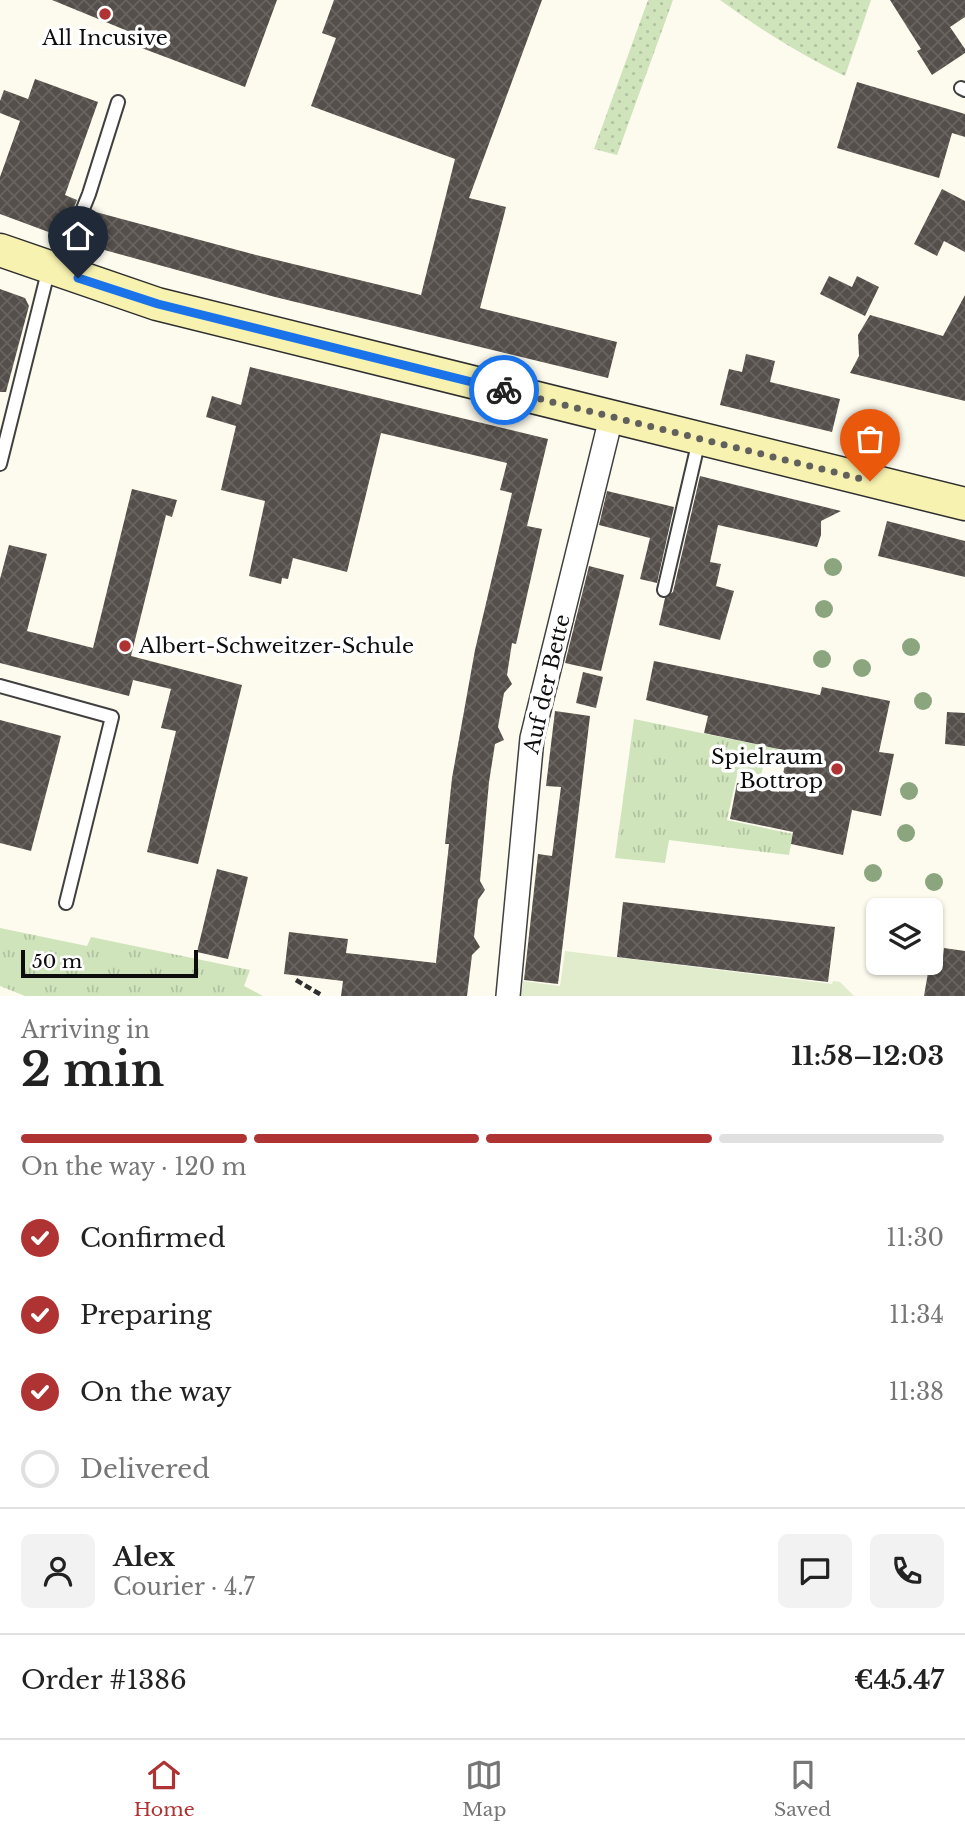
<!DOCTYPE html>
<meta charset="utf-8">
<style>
:root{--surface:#fff;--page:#f2f2f2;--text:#222;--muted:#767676;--line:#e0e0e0;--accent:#af3333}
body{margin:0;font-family:"Libre Baskerville",serif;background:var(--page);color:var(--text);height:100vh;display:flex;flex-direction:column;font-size:26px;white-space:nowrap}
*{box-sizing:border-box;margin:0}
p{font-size:23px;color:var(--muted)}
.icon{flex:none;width:38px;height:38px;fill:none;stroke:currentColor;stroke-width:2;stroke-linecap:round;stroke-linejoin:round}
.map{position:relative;height:996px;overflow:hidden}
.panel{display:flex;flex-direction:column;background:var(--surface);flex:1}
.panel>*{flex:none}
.fabs{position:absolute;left:866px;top:898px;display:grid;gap:14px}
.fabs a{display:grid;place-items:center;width:77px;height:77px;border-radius:10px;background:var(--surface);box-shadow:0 2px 5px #0004;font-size:35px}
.scale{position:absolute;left:21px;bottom:18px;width:177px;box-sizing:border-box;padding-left:7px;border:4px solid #0d0d0d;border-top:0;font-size:19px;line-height:24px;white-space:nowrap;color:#0d0d0d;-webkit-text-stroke:5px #fff;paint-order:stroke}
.pin{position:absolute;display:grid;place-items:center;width:60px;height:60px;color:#fff;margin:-72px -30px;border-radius:50% 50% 50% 0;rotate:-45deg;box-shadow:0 0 7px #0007}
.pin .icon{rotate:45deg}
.courier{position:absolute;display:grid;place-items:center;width:70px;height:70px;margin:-35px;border:5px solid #1a73e8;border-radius:50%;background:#fff;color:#222;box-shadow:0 2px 9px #0007}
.head em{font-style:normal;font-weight:700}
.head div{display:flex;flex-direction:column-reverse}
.head{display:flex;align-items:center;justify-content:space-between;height:119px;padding:0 21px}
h1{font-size:46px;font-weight:700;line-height:52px}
.bar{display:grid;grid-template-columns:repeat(4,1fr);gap:10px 7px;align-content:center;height:84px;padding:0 21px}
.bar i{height:9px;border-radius:5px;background:var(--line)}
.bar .selected{background:var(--accent)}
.bar p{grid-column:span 4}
.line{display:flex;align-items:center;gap:18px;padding:0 21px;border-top:2px solid var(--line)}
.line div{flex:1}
.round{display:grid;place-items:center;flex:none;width:74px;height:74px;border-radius:10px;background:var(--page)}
ol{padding:0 21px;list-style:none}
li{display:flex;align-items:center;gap:21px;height:77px}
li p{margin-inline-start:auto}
li .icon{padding:7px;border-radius:50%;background:var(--accent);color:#fff;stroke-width:4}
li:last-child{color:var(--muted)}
li i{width:38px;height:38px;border:4px solid var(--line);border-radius:50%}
.tab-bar{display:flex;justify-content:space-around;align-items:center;height:98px;border-top:2px solid var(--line);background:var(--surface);font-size:19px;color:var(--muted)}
.tab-bar a{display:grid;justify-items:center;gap:4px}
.tab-bar .selected{color:var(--accent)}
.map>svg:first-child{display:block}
.grass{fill:url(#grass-dots)}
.park{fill:url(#park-tufts)}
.pitch{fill:#e0eccc}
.building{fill:url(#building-cross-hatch)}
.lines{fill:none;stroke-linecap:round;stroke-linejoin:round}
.lane-casing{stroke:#404040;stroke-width:16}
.street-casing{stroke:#404040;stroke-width:26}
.secondary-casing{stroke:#2f2f2f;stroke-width:35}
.path{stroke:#2f2f2f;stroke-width:4.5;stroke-dasharray:7 3.5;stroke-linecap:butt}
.lane{stroke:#fff;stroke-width:12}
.street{stroke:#fff;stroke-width:23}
.secondary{stroke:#f7f2b0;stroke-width:32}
.tree{fill:#8ba57f}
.done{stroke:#61605c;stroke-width:7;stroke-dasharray:0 12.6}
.route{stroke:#1a73e8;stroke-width:9}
.poi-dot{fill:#af3333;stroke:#fff;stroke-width:2.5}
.labels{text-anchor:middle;stroke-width:7;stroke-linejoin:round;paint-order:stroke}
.poi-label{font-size:21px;fill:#0d0d0d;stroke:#fff}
.street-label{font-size:21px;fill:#0d0d0d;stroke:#fff}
</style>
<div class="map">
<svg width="965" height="996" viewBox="0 0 965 996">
<defs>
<pattern id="grass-dots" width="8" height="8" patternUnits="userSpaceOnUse" patternTransform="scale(1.75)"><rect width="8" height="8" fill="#cfe4bb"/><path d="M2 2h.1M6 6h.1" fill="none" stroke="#b1c2a0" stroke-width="1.8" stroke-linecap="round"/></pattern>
<pattern id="park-tufts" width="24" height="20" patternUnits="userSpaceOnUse" patternTransform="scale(1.75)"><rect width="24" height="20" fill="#cfe4bb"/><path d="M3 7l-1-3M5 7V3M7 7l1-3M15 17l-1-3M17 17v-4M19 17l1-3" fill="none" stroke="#b1c2a0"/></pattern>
<pattern id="building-cross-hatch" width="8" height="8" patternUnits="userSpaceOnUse" patternTransform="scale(1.75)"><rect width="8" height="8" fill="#544f4a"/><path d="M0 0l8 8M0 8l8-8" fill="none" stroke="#686460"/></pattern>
</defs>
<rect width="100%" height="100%" fill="#fdfbee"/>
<g class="grass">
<path d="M648,0H673L617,155L594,149Z"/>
<path d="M720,0H871L845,76C800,55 760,29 720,0Z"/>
</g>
<g class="park">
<path d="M634,719L779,749L765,759L761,775L738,771L727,820L793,834L789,855L669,840L665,863L615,858Z"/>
<path d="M0,928L87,946L91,937L250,970L244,986L263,996H25L0,986Z"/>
</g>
<path class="pitch" d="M565,951L832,984L833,981L840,982L854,996H521L523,981L560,986Z"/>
<g class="building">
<path d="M52,0H277L245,87L131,44L135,34Z"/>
<path d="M334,0H542L469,198L506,207L480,308L617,342L608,378L275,297L79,243L92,211L256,255L421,295L455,159L311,106L336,38L322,33Z"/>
<path d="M890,0H965V17L950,27L965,49V53L932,75L917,51L921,49Z"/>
<path d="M35,79L98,102L65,195L77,200L62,237L0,214V177L20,121L0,113V101L4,90L28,99Z"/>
<path d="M857,82L965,114V137L952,133L939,178L837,148Z"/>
<path d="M942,189L965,201V252L944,241L937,256L914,244Z"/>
<path d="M829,276L852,287L857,276L879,287L865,316L820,294Z"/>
<path d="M0,289L25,298L29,306L6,392H0Z"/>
<path d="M965,295V401L850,373L859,356L858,335L870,315L943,336Z"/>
<path d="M746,354L775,361L770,382L840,399L832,432L720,405L729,369L742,372Z"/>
<path d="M250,367L548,439L527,526L542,529L516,644L512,643L507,675L512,684L504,693L498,727L504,740L495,744L489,782L480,881L485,890L478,900L474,937L480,947L472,955L467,996H341L343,981L284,974L289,932L348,939L346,953L436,963L449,844H445L452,778L475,650L512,493L500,490L507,463L381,433L347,572L293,558L288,579L282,578L281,584L249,576L265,501L221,490L236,426L206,417L212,396L241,405Z"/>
<path d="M700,476L841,511L821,521V535L817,547L718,525L710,562L721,564L716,586L734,591L720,640L659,625L665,598L673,592Z"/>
<path d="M132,489L177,500L172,517L166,515L131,656L242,685L198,864L147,852L176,731L161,728L171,689L133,680L129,696L0,663V579L9,545L47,554L27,631L93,648Z"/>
<path d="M607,491L674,507L657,583L640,579L650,538L599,525Z"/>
<path d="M887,521L965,541V577L878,556Z"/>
<path d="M589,566L624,575L601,671L565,663Z"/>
<path d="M654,661L820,695L822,687L890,701L879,752L894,754L881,816L852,810L843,855L791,844L793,832L730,819L737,783L779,792L788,751L704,733L708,716L646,700Z"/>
<path d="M583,672L603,677L596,708L576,703Z"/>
<path d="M555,711L590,716L558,984L524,980L538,854L552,856L561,787L546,786Z"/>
<path d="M947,712L965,713V746L945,744Z"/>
<path d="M0,720L61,736L31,851L0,843Z"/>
<path d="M217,869L248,877L228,959L197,952Z"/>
<path d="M623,902L835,927L828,982L617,957Z"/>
<path d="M944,948L965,951V996H924L931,955L943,957Z"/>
</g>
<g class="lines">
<defs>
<g id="lane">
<path d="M961,88L965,90"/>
<path d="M58,271L89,194L118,102"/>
<path d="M0,464L49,268"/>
<path d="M664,590L699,440"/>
<path d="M0,686L112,717L66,903"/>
</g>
<path id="street" d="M508,996L532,738L611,418"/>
<path id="secondary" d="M0,250L157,304L965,504"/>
</defs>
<use href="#lane" class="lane-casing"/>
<use href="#street" class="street-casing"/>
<use href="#secondary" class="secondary-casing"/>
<path class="path" d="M296,980L323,996"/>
<use href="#lane" class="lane"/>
<use href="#street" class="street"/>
<use href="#secondary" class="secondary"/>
</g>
<g class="tree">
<circle cx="833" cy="567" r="9"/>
<circle cx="824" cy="609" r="9"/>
<circle cx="911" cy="647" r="9"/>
<circle cx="822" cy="659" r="9"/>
<circle cx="862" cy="668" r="9"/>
<circle cx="923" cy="701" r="9"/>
<circle cx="909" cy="791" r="9"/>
<circle cx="906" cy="833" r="9"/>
<circle cx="873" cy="873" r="9"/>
<circle cx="934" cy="882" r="9"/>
</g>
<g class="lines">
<path class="done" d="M504,390L870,481"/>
<path class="route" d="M78,278L158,304L504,390"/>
</g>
<g class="poi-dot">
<circle cx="105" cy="14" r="7"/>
<circle cx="125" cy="646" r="7"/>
<circle cx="837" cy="769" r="7"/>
</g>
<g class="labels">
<g class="poi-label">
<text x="105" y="45">All Incusive</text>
<text x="139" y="653" text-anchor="start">Albert-Schweitzer-Schule</text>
<text x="823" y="764" text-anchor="end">Spielraum<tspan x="823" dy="24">Bottrop</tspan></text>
</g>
<g class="street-label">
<text transform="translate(547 684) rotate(-77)" y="7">Auf der Bette</text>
</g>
</g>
</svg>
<div class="fabs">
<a><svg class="icon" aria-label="layers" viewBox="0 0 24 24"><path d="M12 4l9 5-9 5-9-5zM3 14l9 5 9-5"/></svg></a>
</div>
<div class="scale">50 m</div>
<div class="pin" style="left:870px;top:481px;background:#ea580c"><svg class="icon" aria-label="bag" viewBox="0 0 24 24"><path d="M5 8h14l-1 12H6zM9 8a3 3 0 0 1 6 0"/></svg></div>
<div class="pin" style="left:78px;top:278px;background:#1f2937"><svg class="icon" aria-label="home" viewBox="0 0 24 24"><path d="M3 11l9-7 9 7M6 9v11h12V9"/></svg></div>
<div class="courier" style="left:504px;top:390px"><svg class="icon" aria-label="bike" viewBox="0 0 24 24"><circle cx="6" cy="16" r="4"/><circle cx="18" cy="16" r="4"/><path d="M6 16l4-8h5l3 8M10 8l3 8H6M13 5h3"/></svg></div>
</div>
<section class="panel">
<div class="head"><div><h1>2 min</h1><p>Arriving in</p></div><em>11:58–12:03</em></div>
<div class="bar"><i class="selected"></i><i class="selected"></i><i class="selected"></i><i></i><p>On the way · 120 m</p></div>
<ol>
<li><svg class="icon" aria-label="check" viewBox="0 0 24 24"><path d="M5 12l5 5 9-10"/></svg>Confirmed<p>11:30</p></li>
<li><svg class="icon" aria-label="check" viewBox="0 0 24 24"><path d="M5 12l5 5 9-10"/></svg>Preparing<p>11:34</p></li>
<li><svg class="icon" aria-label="check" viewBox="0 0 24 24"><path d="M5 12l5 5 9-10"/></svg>On the way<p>11:38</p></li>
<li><i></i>Delivered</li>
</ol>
<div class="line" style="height:126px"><a class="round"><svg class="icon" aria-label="person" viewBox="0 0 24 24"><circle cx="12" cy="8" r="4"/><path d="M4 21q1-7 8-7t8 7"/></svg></a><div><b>Alex</b><p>Courier · 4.7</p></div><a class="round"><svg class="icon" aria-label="chat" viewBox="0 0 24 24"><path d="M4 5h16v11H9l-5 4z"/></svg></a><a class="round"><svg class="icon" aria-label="phone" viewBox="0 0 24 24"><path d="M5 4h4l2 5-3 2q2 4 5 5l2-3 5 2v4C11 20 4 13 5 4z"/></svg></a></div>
<div class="line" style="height:91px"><div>Order #1386</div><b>€45.47</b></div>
</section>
<nav class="tab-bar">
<a class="selected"><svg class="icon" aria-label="home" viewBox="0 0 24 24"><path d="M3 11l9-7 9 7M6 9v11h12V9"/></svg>Home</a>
<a><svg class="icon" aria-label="map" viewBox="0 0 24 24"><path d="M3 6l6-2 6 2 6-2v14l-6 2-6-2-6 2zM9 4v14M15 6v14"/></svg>Map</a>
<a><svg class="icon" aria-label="saved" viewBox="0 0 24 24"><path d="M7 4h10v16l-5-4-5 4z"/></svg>Saved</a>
</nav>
